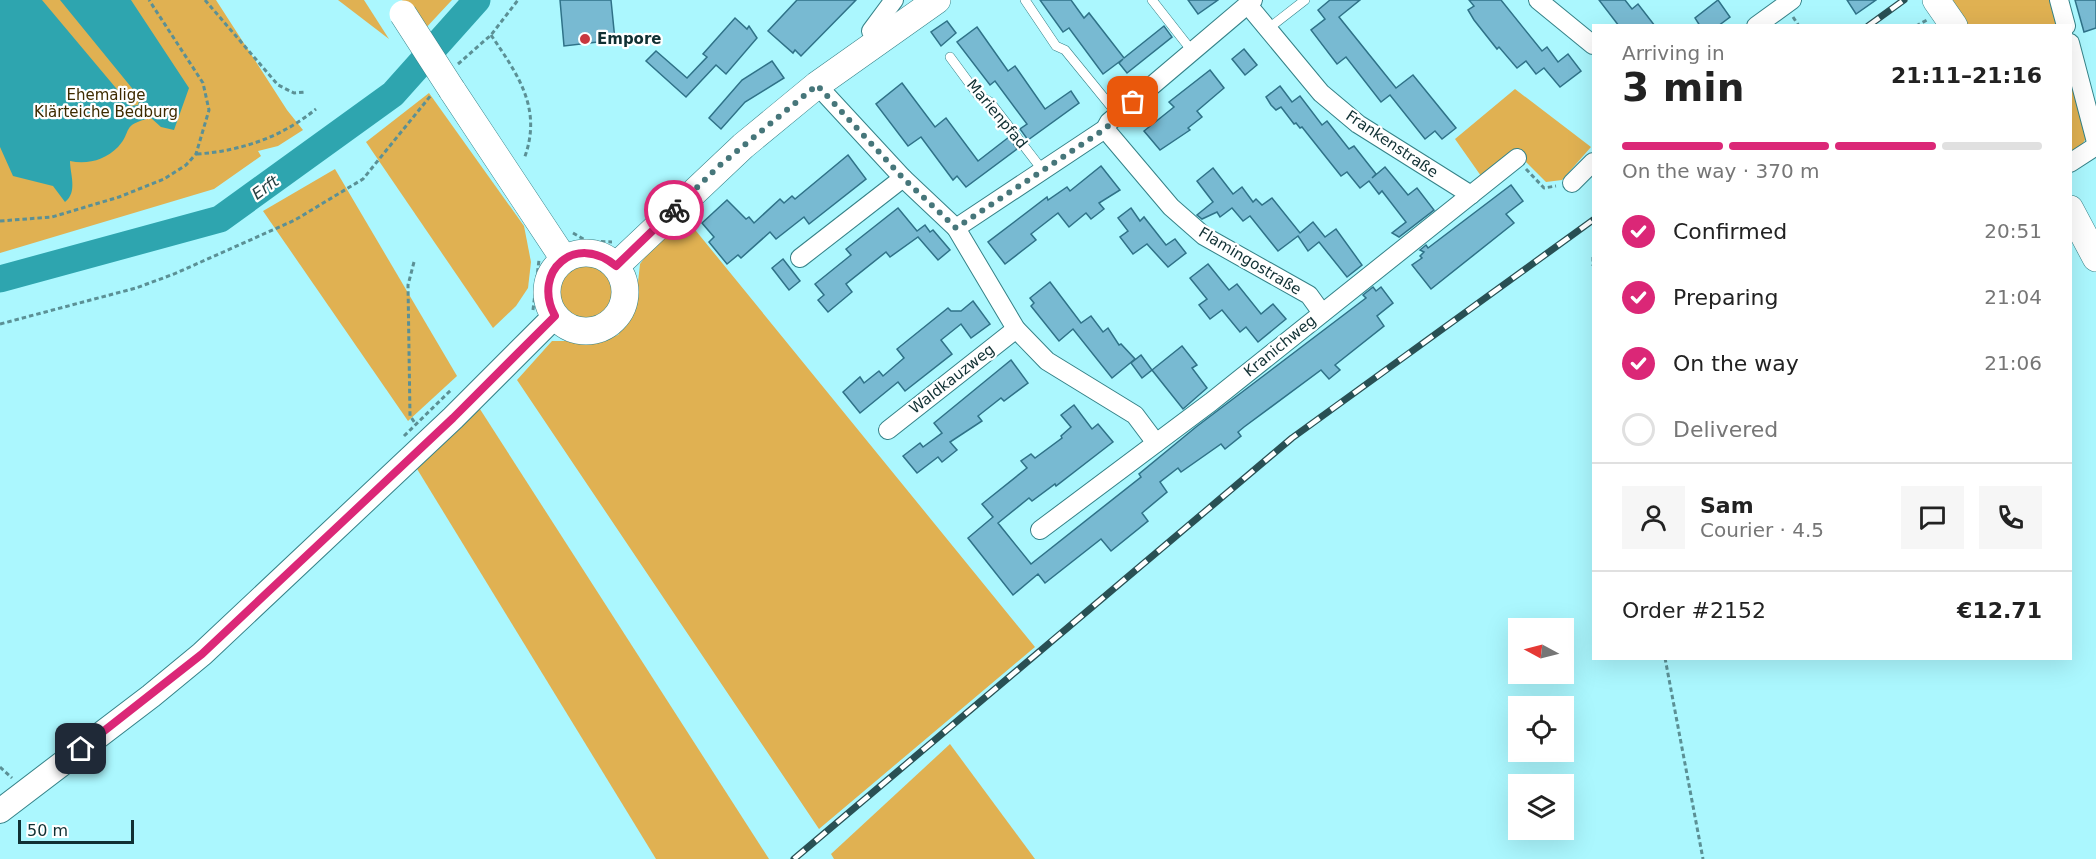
<!DOCTYPE html>
<meta charset="utf-8">
<style>
:root{--surface:#fff;--page:#f6f6f6;--text:#222;--muted:#767676;--line:#e0e0e0;--accent:#db2777}
body{margin:0;font-family:"DejaVu Sans",sans-serif;background:var(--page);color:var(--text);height:100vh;display:flex;flex-direction:column;font-size:22px;white-space:nowrap}
*{box-sizing:border-box;margin:0}
p{font-size:20px;color:var(--muted)}
.icon{flex:none;width:33px;height:33px;fill:none;stroke:currentColor;stroke-width:2;stroke-linecap:round;stroke-linejoin:round}
.map{position:relative;flex:1;overflow:hidden}
.details{position:absolute;left:1592px;top:24px;width:480px;height:636px;display:flex;flex-direction:column;background:var(--surface);border-radius:0px;box-shadow:0 6px 24px #0002}
.details>*{flex:none}
.needle{width:39px;rotate:277deg}
.tools{position:absolute;left:1508px;top:618px;display:grid;gap:12px}
.tools a{display:grid;place-items:center;width:66px;height:66px;border-radius:0px;background:var(--surface);box-shadow:0 6px 24px #0002;font-size:30px}
.scale{position:absolute;left:18px;bottom:15px;width:116px;box-sizing:border-box;padding-left:6px;border:3px solid #103033;border-top:0;font-size:16px;line-height:21px;white-space:nowrap;color:#103033;-webkit-text-stroke:4px #fff;paint-order:stroke}
.pin{position:absolute;display:grid;place-items:center;width:51px;height:51px;color:#fff;margin:-26px;border-radius:12px;box-shadow:0 3px 9px #0006}
.courier{position:absolute;display:grid;place-items:center;width:60px;height:60px;margin:-30px;border:4px solid #db2777;border-radius:50%;background:#fff;color:#222;box-shadow:0 2px 8px #0007}
.headline em{font-style:normal;font-weight:700}
.headline div{display:flex;flex-direction:column-reverse}
.headline{display:flex;align-items:center;justify-content:space-between;height:102px;padding:0 30px}
h1{font-size:39px;font-weight:700;line-height:45px}
.bar{display:grid;grid-template-columns:repeat(4,1fr);gap:9px 6px;align-content:center;height:72px;padding:0 30px}
.bar i{height:8px;border-radius:4px;background:var(--line)}
.bar .on{background:var(--accent)}
.bar p{grid-column:span 4}
.line{display:flex;align-items:center;gap:15px;padding:0 30px;border-top:2px solid var(--line)}
.line div{flex:1}
.round{display:grid;place-items:center;flex:none;width:63px;height:63px;border-radius:0px;background:var(--page)}
ol{padding:0 30px;list-style:none}
li{display:flex;align-items:center;gap:18px;height:66px}
li p{margin-inline-start:auto}
li .icon{padding:6px;border-radius:50%;background:var(--accent);color:#fff;stroke-width:4}
li:last-child{color:var(--muted)}
li i{width:33px;height:33px;border:3px solid var(--line);border-radius:50%}
.map>svg:first-child{display:block}
.green{fill:#e0b152}
.water{fill:#2ea5af}
.lines{fill:none;stroke-linecap:round;stroke-linejoin:round}
.river{stroke:#2ea5af;stroke-width:27}
.building{fill:#78bad2;stroke:#2f7288;stroke-width:1.5}
.service-casing{stroke:#358288;stroke-width:10}
.minor-casing{stroke:#358288;stroke-width:20}
.tertiary-casing{stroke:#358288;stroke-width:26}
.secondary-casing{stroke:#358288;stroke-width:28}
.path{stroke:#5b9095;stroke-width:3;stroke-dasharray:4.5 3;stroke-linecap:butt}
.service{stroke:#fff;stroke-width:9}
.minor{stroke:#fff;stroke-width:18}
.tertiary{stroke:#fff;stroke-width:24}
.secondary{stroke:#fff;stroke-width:27}
.rail-casing{stroke:#295054;stroke-width:7}
.rail{stroke:#fff;stroke-width:4.5;stroke-dasharray:14;stroke-linecap:butt}
.secondary-bridge-casing{stroke:#358288;stroke-width:28;stroke-linecap:butt}
.secondary-bridge{stroke:#fff;stroke-width:27}
.done{stroke:#46767a;stroke-width:6;stroke-dasharray:0 10.8}
.route{stroke:#db2777;stroke-width:8}
.poi-dot{fill:#c8383f;stroke:#fff;stroke-width:2}
.labels{text-anchor:middle;stroke-width:4.5;stroke-linejoin:round;paint-order:stroke}
.poi-label{font-size:15px;font-weight:bold;fill:#103033;stroke:#fff;text-anchor:start}
.park-label{font-size:15px;fill:#3e2b00;stroke:#fff}
.street-label{font-size:15px;fill:#103033;stroke:#fff}
.water-label{font-size:16px;font-style:italic;fill:#253e40;stroke:#fff}
</style>
<div class="map">
<svg width="2096" height="859" viewBox="0 0 2096 859">
<rect width="100%" height="100%" fill="#abf7fe"/>
<g class="green">
<path d="M0,0H216L287,110L303,130L278,146L258,151L261,156L214,189L0,253Z"/>
<path d="M338,0H364L389,39Z"/>
<path d="M402,0H452L423,31Z"/>
<path d="M1945,0H2053L2060,25H1962Z"/>
<path d="M2070,60L2086,138L2082,145L2070,153Z"/>
<path d="M1515,89L1591,147L1562,180L1546,182L1514,150L1481,176L1455,139Z"/>
<path d="M429,93L524,226L531,262L528,288L516,306L493,328L366,142Z"/>
<path d="M335,169L457,376L408,421L263,211Z"/>
<path d="M679,210L1035,647L819,829L517,380L552,341H595L618,335L635,310L640,264Z"/>
<circle cx="586" cy="292" r="30"/>
<path d="M478,406L769,859H656L414,464Z"/>
<path d="M950,744L1035,859H834L831,854Z"/>
</g>
<path class="water" d="M0,0H42L131,106L138,105L140,98L60,0H131L189,88L174,130L161,127L151,118C120,125 133,131 118,147C105,160 87,165 70,161C70,174 78,192 65,202L53,186L13,176L0,147Z"/>
<g class="lines">
<path class="river" d="M0,279L220,219L393,94L477,0"/>
</g>
<g class="building">
<path d="M560,0H611L615,40L564,46Z"/>
<path d="M797,0H856L801,56L795,50L793,53L768,31Z"/>
<path d="M1040,0H1071L1084,18L1089,13L1124,58L1164,26L1172,37L1127,73L1119,63L1123,59L1103,74L1069,28L1063,32Z"/>
<path d="M1188,0H1218L1198,14Z"/>
<path d="M1330,0H1360L1339,17L1396,88L1413,75L1456,128L1442,139L1435,131L1425,139L1390,95L1381,102L1346,57L1337,64L1311,30L1325,19L1318,10Z"/>
<path d="M1469,0H1501L1542,51L1547,47L1558,62L1568,54L1581,71L1560,87L1544,68L1536,74L1526,61L1517,68L1499,47L1497,49L1474,20L1468,10L1474,6Z"/>
<path d="M1599,0H1625L1632,9L1638,4L1655,26H1619Z"/>
<path d="M1718,0L1730,17L1718,26H1700L1695,18Z"/>
<path d="M1847,0H1876L1856,14Z"/>
<path d="M2075,0H2096V28L2084,32Z"/>
<path d="M735,18L747,29L749,26L757,38L726,74L716,65L686,97L646,61L656,51L687,78L707,57L703,54Z"/>
<path d="M947,21L956,33L941,46L931,32Z"/>
<path d="M977,27L1008,71L1015,66L1045,109L1071,91L1079,103L1028,140L1020,129L1027,124L995,81L990,85L957,42Z"/>
<path d="M1244,49L1257,65L1245,75L1232,59Z"/>
<path d="M772,61L784,78L745,102L721,129L709,118L742,80Z"/>
<path d="M1210,70L1224,88L1197,111L1202,117L1188,128L1190,130L1160,150L1144,131L1174,107L1169,102Z"/>
<path d="M902,83L935,127L946,118L978,161L1009,137L1017,149L966,187L957,176L953,180L921,137L908,146L876,104Z"/>
<path d="M1280,86L1292,102L1300,96L1322,125L1327,121L1349,149L1354,146L1376,174L1372,178L1385,167L1408,195L1417,188L1434,210L1399,237L1392,233L1406,222L1382,191L1379,194L1369,181L1360,188L1347,172L1341,176L1302,127L1300,128L1296,123L1294,124L1281,107L1276,110L1271,105L1266,97Z"/>
<path d="M848,155L866,179L809,224L804,217L776,239L770,232L741,258L738,255L727,264L709,242L714,237L702,223L727,200L746,219L749,217L754,223L780,199L784,203L792,196L795,199Z"/>
<path d="M1101,166L1120,190L1099,203L1104,209L1091,219L1086,213L1069,227L1058,213L1031,234L1036,240L1005,264L988,242L1047,197L1048,200L1067,187L1070,191Z"/>
<path d="M1213,168L1233,194L1242,187L1253,202L1256,199L1262,205L1272,198L1300,233L1313,222L1325,237L1336,229L1362,265L1347,277L1319,242L1308,251L1298,236L1278,251L1250,216L1243,221L1232,208L1220,217L1217,212L1202,219L1197,215L1213,202L1197,181Z"/>
<path d="M1511,185L1523,201L1506,214L1514,223L1431,289L1412,265L1422,258L1420,256L1424,252L1420,250L1426,245L1428,248Z"/>
<path d="M898,208L917,231L925,225L930,232L933,230L950,250L938,260L918,237L890,257L886,252L846,284L852,292L828,312L818,300L824,295L815,284L851,255L846,249Z"/>
<path d="M1131,208L1140,221L1144,217L1166,245L1175,239L1186,253L1168,267L1147,244L1133,254L1120,237L1128,231L1118,218Z"/>
<path d="M783,259L800,281L789,290L772,268Z"/>
<path d="M1208,264L1229,290L1237,284L1261,314L1273,304L1286,319L1258,342L1246,327L1240,332L1222,310L1210,319L1199,305L1207,299L1190,278Z"/>
<path d="M1050,282L1081,323L1091,316L1103,332L1108,328L1119,345L1121,344L1135,359L1112,378L1073,329L1059,341L1031,306L1034,303L1030,298Z"/>
<path d="M1373,287L1376,291L1381,287L1393,303L1377,316L1384,326L1335,365L1340,370L1329,379L1321,370L1244,427L1238,432L1241,436L1225,449L1221,444L1181,472L1178,468L1160,482L1167,492L1142,513L1148,521L1111,551L1101,539L1045,583L1038,574L1013,595L968,538L993,517L982,504L1027,468L1021,461L1031,454L1035,458L1062,438L1061,436L1071,427L1061,415L1074,405L1092,429L1098,424L1113,442L1056,486L1055,484L1032,501L1029,498L998,523L1031,564L1141,477L1139,474L1196,427L1366,298L1363,295Z"/>
<path d="M973,301L990,324L971,338L961,324L941,340L952,354L905,391L898,382L860,413L843,392L860,377L864,383L879,371L883,376L904,358L897,349L928,324L948,308L951,311H961Z"/>
<path d="M1182,346L1197,365L1192,368L1207,388L1183,409L1152,370Z"/>
<path d="M1141,355L1152,370L1142,378L1131,363Z"/>
<path d="M1011,360L1028,383L1004,401L1001,398L978,416L982,421L950,442L957,450L942,462L938,457L917,473L903,456L920,443L923,447L942,433L934,423Z"/>
</g>
<g class="lines">
<defs>
<g id="service">
<path d="M1025,0L1056,46L1065,50L1118,115"/>
<path d="M1152,0L1192,51"/>
<path d="M1269,28L1305,0"/>
<path d="M950,57L978,95L990,102L1044,172"/>
</g>
<g id="minor">
<path d="M1538,0L1593,45"/>
<path d="M2059,0L2066,26"/>
<path d="M1248,5L1321,93L1358,124L1471,195"/>
<path d="M1756,26L1792,0"/>
<path d="M880,40L871,31L894,0"/>
<path d="M2070,43L2096,142"/>
<path d="M817,85L903,178L956,228L1105,129L1109,122L1253,0"/>
<path d="M1105,129L1171,207L1204,236L1309,295L1322,313"/>
<path d="M2070,163L2096,146"/>
<path d="M1572,183L1593,162"/>
<path d="M956,228L1016,329L1047,361L1135,415L1156,443"/>
<path d="M800,258L903,178"/>
<path d="M888,430L1016,329"/>
<path d="M1040,530L1211,402L1517,158"/>
</g>
<path id="tertiary" d="M0,811L151,696L202,654L453,418L555,316"/>
<g id="secondary">
<path d="M1936,0L1954,26"/>
<path d="M452,90L564,259"/>
<path d="M2070,209L2096,258"/>
<circle cx="586" cy="292" r="39"/>
<path d="M616,266L743,146L817,85L937,0"/>
</g>
</defs>
<use href="#service" class="service-casing"/>
<use href="#minor" class="minor-casing"/>
<use href="#tertiary" class="tertiary-casing"/>
<use href="#secondary" class="secondary-casing"/>
<g class="path">
<path d="M205,0L278,85L294,93L305,92"/>
<path d="M1793,17L1799,26"/>
<path d="M1916,26L1927,20"/>
<path d="M491,35C518,75 543,109 524,159"/>
<path d="M458,64L491,35L518,0"/>
<path d="M197,154C241,151 282,137 316,109"/>
<path d="M1526,169L1544,188L1556,186"/>
<path d="M0,221L52,217L119,197L164,179L186,165L196,154L209,110L203,83L149,0"/>
<path d="M573,233L587,241L612,242"/>
<path d="M1593,257V266"/>
<path d="M414,262L408,285L410,416L415,423"/>
<path d="M533,310L539,260"/>
<path d="M0,324L136,288L174,274L295,220L363,179L432,94"/>
<path d="M404,436L451,390"/>
<path d="M1665,658L1703,859"/>
<path d="M0,767L12,778"/>
</g>
<use href="#service" class="service"/>
<use href="#minor" class="minor"/>
<use href="#tertiary" class="tertiary"/>
<use href="#secondary" class="secondary"/>
<defs>
<g id="rail">
<path d="M1868,26L1904,0"/>
<path d="M794,859L1292,438L1593,220"/>
</g>
</defs>
<use href="#rail" class="rail-casing"/>
<use href="#rail" class="rail"/>
<defs>
<path id="secondary-bridge" d="M403,14L452,90"/>
</defs>
<use href="#secondary-bridge" class="secondary-bridge-casing"/>
<use href="#secondary-bridge" class="secondary-bridge"/>
</g>
<g class="lines">
<path class="done" d="M674,210L719,166L817,85L903,178L956,228L1105,129L1133,102"/>
<path class="route" d="M81,749L202,654L453,418L555,316C531,271 576,232 616,266L674,210"/>
</g>
<circle class="poi-dot" cx="585" cy="39" r="6"/>
<g class="labels">
<g class="poi-label">
<text x="597" y="44">Empore</text>
</g>
<g class="park-label">
<text x="106" y="100">Ehemalige<tspan x="106" dy="17">Klärteiche Bedburg</tspan></text>
</g>
<g class="street-label">
<text transform="translate(997 114) rotate(50)" y="5">Marienpfad</text>
<text transform="translate(1392 144) rotate(34)" y="5">Frankenstraße</text>
<text transform="translate(1250 261) rotate(31)" y="5">Flamingostraße</text>
<text transform="translate(1280 346) rotate(-39)" y="5">Kranichweg</text>
<text transform="translate(952 379) rotate(-38)" y="5">Waldkauzweg</text>
</g>
<g class="water-label">
<text transform="translate(265 187) rotate(-36)" y="6">Erft</text>
</g>
</g>
</svg>
<div class="tools">
<a><svg class="needle" viewBox="-14 -14 28 28"><path d="M0-13l5 13h-10z" fill="#e53935"/><path d="M0 13l5-13h-10z" fill="#767676"/></svg></a>
<a><svg class="icon" aria-label="locate" viewBox="0 0 24 24"><circle cx="12" cy="12" r="6"/><path d="M12 2v4M12 18v4M2 12h4M18 12h4"/></svg></a>
<a><svg class="icon" aria-label="layers" viewBox="0 0 24 24"><path d="M12 4l9 5-9 5-9-5zM3 14l9 5 9-5"/></svg></a>
</div>
<div class="scale">50 m</div>
<div class="pin" style="left:1133px;top:102px;background:#ea580c"><svg class="icon" aria-label="bag" viewBox="0 0 24 24"><path d="M5 8h14l-1 12H6zM9 8a3 3 0 0 1 6 0"/></svg></div>
<div class="pin" style="left:81px;top:749px;background:#1f2937"><svg class="icon" aria-label="home" viewBox="0 0 24 24"><path d="M3 11l9-7 9 7M6 9v11h12V9"/></svg></div>
<div class="courier" style="left:674px;top:210px"><svg class="icon" aria-label="bike" viewBox="0 0 24 24"><circle cx="6" cy="16" r="4"/><circle cx="18" cy="16" r="4"/><path d="M6 16l4-8h5l3 8M10 8l3 8H6M13 5h3"/></svg></div>
<section class="details">
<div class="headline"><div><h1>3 min</h1><p>Arriving in</p></div><em>21:11–21:16</em></div>
<div class="bar"><i class="on"></i><i class="on"></i><i class="on"></i><i></i><p>On the way · 370 m</p></div>
<ol>
<li><svg class="icon" aria-label="check" viewBox="0 0 24 24"><path d="M5 12l5 5 9-10"/></svg>Confirmed<p>20:51</p></li>
<li><svg class="icon" aria-label="check" viewBox="0 0 24 24"><path d="M5 12l5 5 9-10"/></svg>Preparing<p>21:04</p></li>
<li><svg class="icon" aria-label="check" viewBox="0 0 24 24"><path d="M5 12l5 5 9-10"/></svg>On the way<p>21:06</p></li>
<li><i></i>Delivered</li>
</ol>
<div class="line" style="height:108px"><a class="round"><svg class="icon" aria-label="person" viewBox="0 0 24 24"><circle cx="12" cy="8" r="4"/><path d="M4 21q1-7 8-7t8 7"/></svg></a><div><b>Sam</b><p>Courier · 4.5</p></div><a class="round"><svg class="icon" aria-label="chat" viewBox="0 0 24 24"><path d="M4 5h16v11H9l-5 4z"/></svg></a><a class="round"><svg class="icon" aria-label="phone" viewBox="0 0 24 24"><path d="M5 4h4l2 5-3 2q2 4 5 5l2-3 5 2v4C11 20 4 13 5 4z"/></svg></a></div>
<div class="line" style="height:78px"><div>Order #2152</div><b>€12.71</b></div>
</section>
</div>
